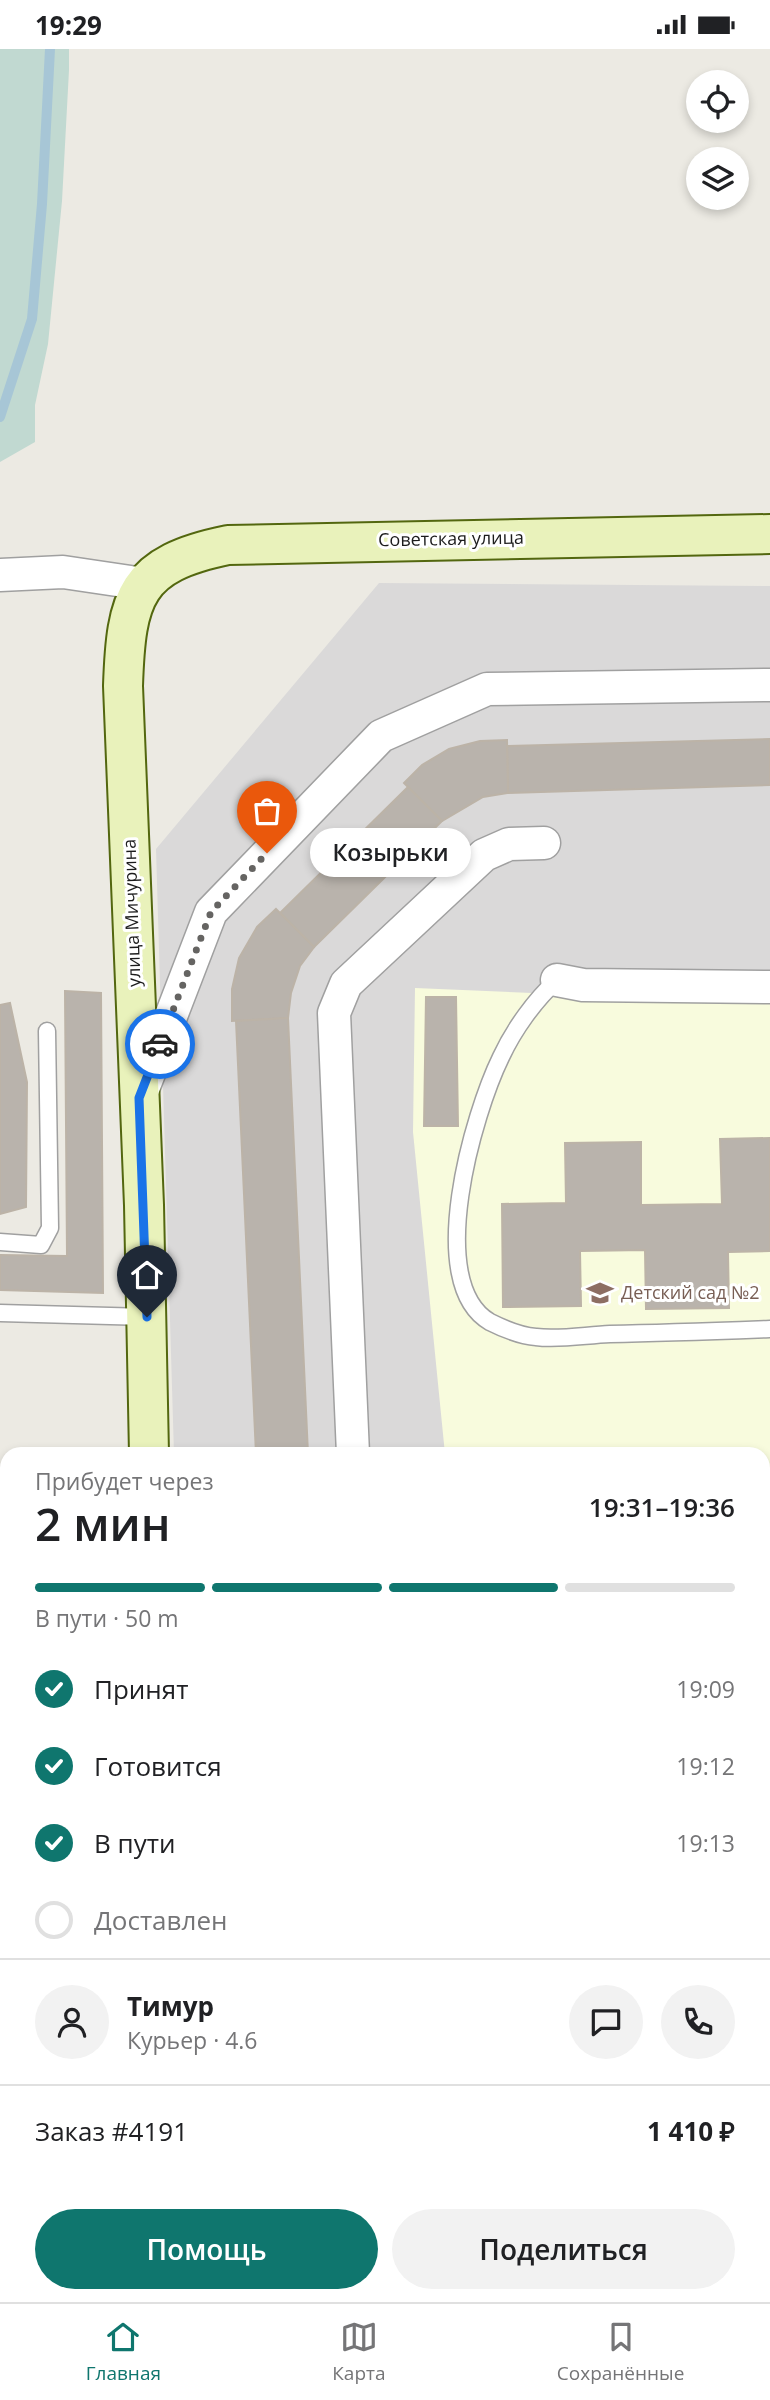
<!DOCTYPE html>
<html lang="ru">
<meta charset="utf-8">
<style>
:root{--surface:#fff;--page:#f2f2f2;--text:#202124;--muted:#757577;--line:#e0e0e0;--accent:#0f766e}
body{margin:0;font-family:"Open Sans",sans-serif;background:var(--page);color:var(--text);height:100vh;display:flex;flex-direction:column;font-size:26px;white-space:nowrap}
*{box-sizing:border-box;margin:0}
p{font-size:23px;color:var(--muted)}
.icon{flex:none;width:38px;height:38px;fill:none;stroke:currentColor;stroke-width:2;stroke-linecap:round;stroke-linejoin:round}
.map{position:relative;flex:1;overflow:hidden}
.drawer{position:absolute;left:0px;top:1398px;width:770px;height:856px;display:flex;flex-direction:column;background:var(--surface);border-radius:21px 21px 0 0;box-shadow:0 4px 10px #0003}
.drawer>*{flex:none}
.tools{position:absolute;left:686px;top:21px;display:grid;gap:14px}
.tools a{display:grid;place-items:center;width:63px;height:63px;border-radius:50%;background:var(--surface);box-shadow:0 4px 10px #0003;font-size:35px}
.pin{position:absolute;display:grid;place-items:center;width:60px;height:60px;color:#fff;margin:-72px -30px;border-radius:50% 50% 50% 0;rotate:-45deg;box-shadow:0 0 7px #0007}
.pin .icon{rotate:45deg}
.courier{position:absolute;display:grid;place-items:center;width:70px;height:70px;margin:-35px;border:5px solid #1a73e8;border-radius:50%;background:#fff;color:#222;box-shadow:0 2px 9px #0007}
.bubble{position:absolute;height:49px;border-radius:24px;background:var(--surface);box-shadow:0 4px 10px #0003;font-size:23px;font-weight:600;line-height:49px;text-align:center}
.head em{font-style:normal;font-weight:600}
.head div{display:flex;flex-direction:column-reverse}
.head{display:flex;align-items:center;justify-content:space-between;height:119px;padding:0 35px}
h1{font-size:46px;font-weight:600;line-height:52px}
.bar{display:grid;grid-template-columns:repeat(4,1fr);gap:10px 7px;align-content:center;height:84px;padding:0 35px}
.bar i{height:9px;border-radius:5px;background:var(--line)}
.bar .on{background:var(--accent)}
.bar p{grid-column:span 4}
.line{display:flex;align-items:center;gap:18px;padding:0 35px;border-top:2px solid var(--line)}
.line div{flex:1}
.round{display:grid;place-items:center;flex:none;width:74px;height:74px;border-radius:37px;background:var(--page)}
ol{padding:0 35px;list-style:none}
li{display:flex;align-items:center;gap:21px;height:77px}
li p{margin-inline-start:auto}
li .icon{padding:7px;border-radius:50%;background:var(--accent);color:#fff;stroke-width:4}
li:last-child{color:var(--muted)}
li i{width:38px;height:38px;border:4px solid var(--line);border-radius:50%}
.cta{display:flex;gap:14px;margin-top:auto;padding:14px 35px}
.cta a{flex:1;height:80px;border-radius:42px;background:var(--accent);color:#fff;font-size:28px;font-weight:600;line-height:80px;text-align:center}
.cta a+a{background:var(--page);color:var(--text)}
.status{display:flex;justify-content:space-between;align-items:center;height:49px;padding:0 35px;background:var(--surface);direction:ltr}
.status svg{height:19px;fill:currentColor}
.dock{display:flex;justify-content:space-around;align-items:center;height:98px;border-top:2px solid var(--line);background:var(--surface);font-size:19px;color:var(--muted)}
.dock a{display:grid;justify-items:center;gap:4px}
.dock .on{color:var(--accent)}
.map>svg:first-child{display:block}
.residential{fill:#dad9d9}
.education{fill:#f8fbdd}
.wetland{fill:#c1d9d1}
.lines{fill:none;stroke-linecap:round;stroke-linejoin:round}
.stream{stroke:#a7c6d6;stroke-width:10}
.building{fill:#b9b3ac;stroke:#bcb3a7;stroke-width:2}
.lane-casing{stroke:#a0a0a0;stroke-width:19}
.street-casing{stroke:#a0a0a0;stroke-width:35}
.secondary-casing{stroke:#53670f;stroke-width:42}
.lane{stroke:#fff;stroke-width:16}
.street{stroke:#fff;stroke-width:32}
.secondary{stroke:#e9f2bb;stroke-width:38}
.done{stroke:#656462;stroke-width:7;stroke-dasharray:0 12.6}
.route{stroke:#1a73e8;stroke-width:9}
.labels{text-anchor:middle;stroke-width:6;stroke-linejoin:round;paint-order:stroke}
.street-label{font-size:18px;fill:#1c1c1c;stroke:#fff}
.education-label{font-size:18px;fill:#785e54;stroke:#fff;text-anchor:start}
</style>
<div class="status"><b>19:29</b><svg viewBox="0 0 49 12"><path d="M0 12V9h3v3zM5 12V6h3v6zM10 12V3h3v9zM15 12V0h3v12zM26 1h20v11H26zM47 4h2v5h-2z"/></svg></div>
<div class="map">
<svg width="770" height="2253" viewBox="0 0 770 2253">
<rect width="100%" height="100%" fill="#eceae3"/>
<path class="residential" d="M379,534L770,537V2253H163L164,2247H763V1405H174L156,800Z"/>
<path class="education" d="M415,939L770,954V1469H763V1405H445L413,1083Z"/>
<path class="wetland" d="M0,0H69V21L62,152L48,295L35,356V393L0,413Z"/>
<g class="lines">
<path class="stream" d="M0,368L32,270L42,155L50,0"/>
</g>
<g class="building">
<path d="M770,690V736L508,744L507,697Z"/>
<path d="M507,691L508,744L483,748L442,772L404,734L422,716L449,700L480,692Z"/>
<path d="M408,738L442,772L314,898L280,864Z"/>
<path d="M276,860L314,898L300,917L291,944L288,969L232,972V940L239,909L257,878Z"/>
<path d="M65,942L101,944L103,1244L0,1241V1206L67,1207Z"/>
<path d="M426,948H456L458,1077H424Z"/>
<path d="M10,954L27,1033L26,1158L0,1165V956Z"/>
<path d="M288,969L308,1405H256L236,972Z"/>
<path d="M770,1089V1202L728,1203L729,1259L646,1260L645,1201L580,1202L581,1257L503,1258L502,1155L566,1154L565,1094L641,1093V1156L722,1155L720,1090Z"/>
<rect x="763" y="1536" width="7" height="331"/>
<rect x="763" y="2002" width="7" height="66"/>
<rect x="244" y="2247" width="519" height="6"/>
</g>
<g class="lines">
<defs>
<g id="lane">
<path d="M557,931C535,951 514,980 501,1008C474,1063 423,1234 490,1273C502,1279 522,1287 536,1288C559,1291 586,1286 610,1285C663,1284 717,1282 770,1280"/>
<path d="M0,1193L41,1196L50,1179L47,982"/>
<path d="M0,1264L147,1268"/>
<path d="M0,1708H7"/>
</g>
<g id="street">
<path d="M0,526L63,523L144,535"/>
<path d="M557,931L583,936L770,938"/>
<path d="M141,1045L211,863L381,687L487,640L770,636"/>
<path d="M353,1405L334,964L346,935L484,806L509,795L544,794"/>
<path d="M763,1497H770"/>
<path d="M763,1950H770"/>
<path d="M763,2157L770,2158"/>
</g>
<g id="secondary">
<path d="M149,1405L144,1156L123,637C126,547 135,515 228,496L770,485"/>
<path d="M148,2253L149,2247"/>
</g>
</defs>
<use href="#lane" class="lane-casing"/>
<use href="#street" class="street-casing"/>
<use href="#secondary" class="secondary-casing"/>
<use href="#lane" class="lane"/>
<use href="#street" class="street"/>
<use href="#secondary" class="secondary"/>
</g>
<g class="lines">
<path class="done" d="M160,995L211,863L267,804"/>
<path class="route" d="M147,1268L139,1049L160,995"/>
</g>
<defs>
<symbol id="school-bare" viewBox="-9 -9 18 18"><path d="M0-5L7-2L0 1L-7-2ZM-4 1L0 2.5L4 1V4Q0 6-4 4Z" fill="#8d6e63" stroke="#fff" stroke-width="2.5" paint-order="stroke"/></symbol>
</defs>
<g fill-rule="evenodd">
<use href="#school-bare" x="581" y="1225" width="38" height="38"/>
</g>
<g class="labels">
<g class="street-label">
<text transform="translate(451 490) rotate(-1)" y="6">Советская улица</text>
<text transform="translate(132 864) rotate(-92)" y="6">улица Мичурина</text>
</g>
<g class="education-label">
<text x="621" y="1250">Детский сад №2</text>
</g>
</g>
</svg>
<div class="tools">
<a><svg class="icon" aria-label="locate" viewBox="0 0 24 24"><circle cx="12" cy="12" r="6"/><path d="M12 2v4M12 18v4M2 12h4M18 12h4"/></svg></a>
<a><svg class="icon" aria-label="layers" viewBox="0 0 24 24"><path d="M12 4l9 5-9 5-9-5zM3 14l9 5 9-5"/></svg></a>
</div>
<div class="pin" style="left:267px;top:804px;background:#ea580c"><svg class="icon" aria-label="bag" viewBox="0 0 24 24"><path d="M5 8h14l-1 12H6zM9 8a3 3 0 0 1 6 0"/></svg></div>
<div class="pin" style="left:147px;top:1268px;background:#1f2937"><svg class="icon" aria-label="home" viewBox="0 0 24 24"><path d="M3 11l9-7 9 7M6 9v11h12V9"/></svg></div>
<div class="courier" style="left:160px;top:995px"><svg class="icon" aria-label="car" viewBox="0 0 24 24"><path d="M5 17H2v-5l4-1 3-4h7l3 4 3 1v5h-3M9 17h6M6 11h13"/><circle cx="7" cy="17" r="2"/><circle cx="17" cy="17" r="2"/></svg></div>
<div class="bubble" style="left:310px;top:779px;width:161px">Козырьки</div>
<section class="drawer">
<div class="head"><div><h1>2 мин</h1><p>Прибудет через</p></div><em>19:31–19:36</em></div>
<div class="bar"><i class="on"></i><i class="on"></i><i class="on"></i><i></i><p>В пути · 50 m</p></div>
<ol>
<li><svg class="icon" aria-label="check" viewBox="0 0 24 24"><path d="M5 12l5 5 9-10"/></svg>Принят<p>19:09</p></li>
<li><svg class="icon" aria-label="check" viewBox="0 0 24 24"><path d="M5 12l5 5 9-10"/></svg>Готовится<p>19:12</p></li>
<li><svg class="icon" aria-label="check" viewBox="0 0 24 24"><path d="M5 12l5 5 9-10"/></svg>В пути<p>19:13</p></li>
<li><i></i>Доставлен</li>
</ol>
<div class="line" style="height:126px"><a class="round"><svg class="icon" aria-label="person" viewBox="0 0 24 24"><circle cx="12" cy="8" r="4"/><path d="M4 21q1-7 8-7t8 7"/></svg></a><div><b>Тимур</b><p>Курьер · 4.6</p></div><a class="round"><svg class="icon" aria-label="chat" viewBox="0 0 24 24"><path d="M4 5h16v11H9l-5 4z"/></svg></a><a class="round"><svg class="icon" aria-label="phone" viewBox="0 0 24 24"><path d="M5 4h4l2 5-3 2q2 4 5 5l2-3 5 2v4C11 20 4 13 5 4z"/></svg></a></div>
<div class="line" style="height:91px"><div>Заказ #4191</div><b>1 410 ₽</b></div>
<div class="cta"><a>Помощь</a><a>Поделиться</a></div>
</section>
</div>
<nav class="dock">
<a class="on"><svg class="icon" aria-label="home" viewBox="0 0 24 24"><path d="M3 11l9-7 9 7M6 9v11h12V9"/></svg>Главная</a>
<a><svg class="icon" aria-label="map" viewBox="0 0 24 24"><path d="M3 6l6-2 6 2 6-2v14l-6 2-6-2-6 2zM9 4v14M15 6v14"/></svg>Карта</a>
<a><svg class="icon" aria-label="saved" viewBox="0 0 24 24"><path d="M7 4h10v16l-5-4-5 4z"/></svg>Сохранённые</a>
</nav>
